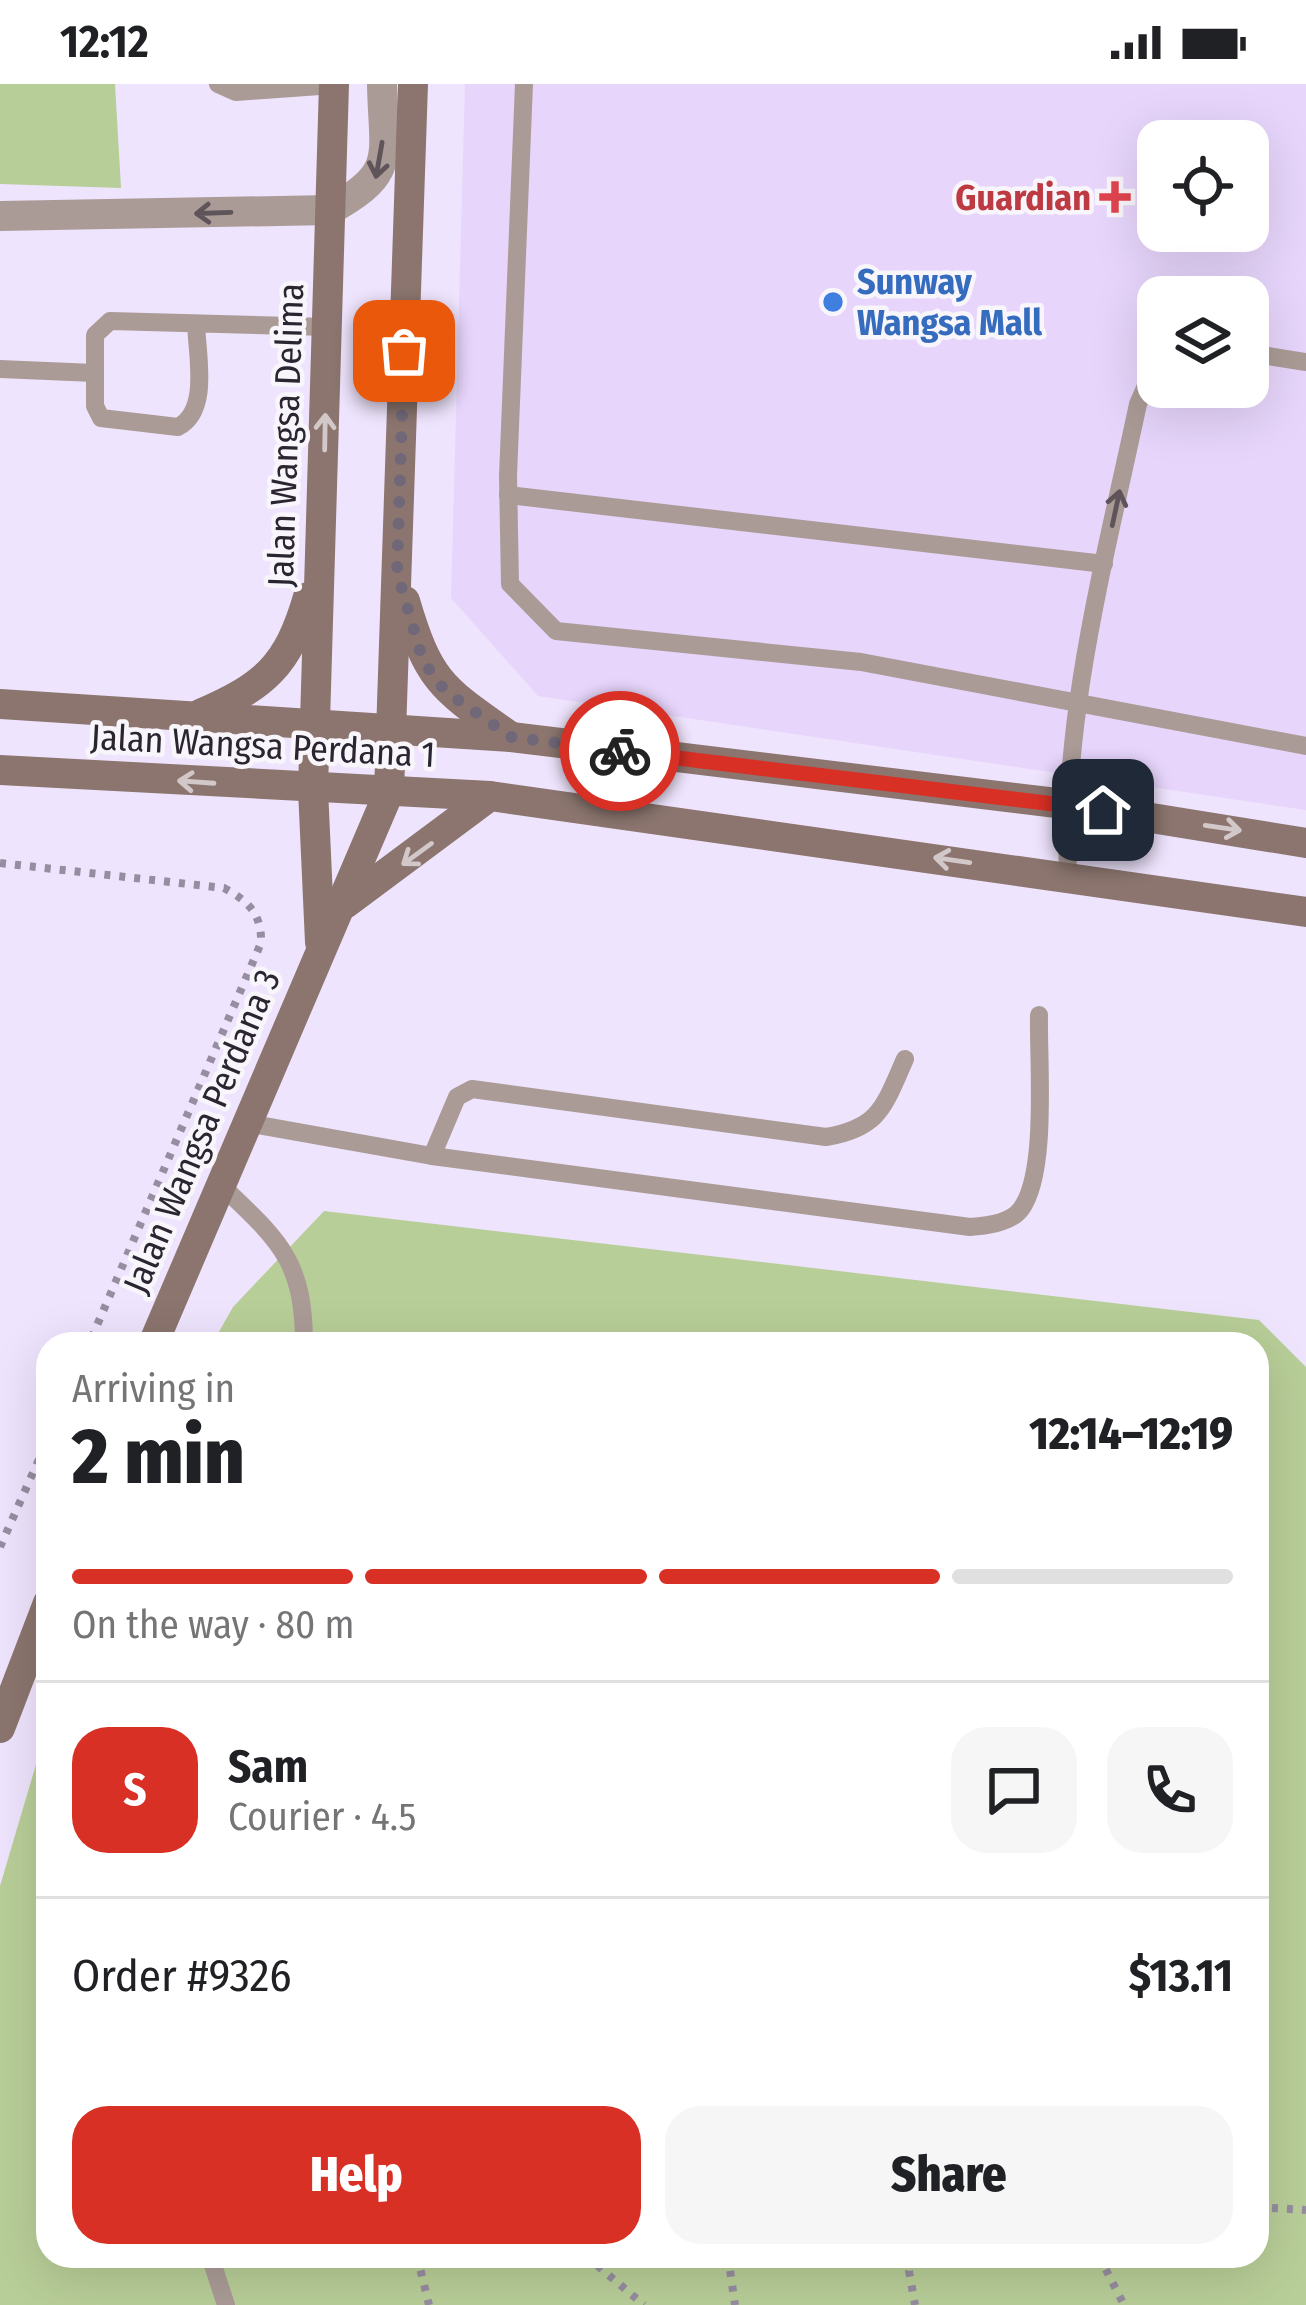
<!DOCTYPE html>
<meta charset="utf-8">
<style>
:root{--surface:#fff;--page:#f6f6f6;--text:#202124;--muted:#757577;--line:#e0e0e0;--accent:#d93025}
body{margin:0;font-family:"Fira Sans Condensed",sans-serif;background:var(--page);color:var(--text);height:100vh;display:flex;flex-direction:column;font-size:45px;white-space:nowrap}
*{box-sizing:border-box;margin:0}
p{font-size:39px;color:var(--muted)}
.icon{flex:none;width:66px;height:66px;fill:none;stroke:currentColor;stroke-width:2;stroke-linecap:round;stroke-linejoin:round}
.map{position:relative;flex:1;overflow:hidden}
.side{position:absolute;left:36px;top:1248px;width:1233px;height:936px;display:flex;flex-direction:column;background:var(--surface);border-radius:36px;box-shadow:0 12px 48px #0002}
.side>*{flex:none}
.fabs{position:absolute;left:1137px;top:36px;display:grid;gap:24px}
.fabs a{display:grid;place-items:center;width:132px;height:132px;border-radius:24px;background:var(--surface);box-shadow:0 12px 48px #0002;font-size:60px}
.pin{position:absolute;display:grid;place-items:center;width:102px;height:102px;color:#fff;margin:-51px;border-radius:24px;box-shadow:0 6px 18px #0006}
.courier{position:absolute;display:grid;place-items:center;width:120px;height:120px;margin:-60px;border:9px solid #d93025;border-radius:50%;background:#fff;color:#222;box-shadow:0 3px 15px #0007}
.headline em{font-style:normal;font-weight:800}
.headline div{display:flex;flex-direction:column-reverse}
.headline{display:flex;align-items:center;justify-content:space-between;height:204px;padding:0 36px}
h1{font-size:78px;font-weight:800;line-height:90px}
.bar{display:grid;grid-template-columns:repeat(4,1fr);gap:18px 12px;align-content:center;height:144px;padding:0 36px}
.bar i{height:15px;border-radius:9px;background:var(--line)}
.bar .on{background:var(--accent)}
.bar p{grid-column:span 4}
.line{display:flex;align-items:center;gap:30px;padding:0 36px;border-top:3px solid var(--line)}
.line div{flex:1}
.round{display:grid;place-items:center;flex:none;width:126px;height:126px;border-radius:36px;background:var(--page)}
.action{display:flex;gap:24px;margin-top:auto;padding:24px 36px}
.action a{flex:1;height:138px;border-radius:36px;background:var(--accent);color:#fff;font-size:48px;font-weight:800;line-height:138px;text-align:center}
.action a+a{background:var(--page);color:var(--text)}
.status{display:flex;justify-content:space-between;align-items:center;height:84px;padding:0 60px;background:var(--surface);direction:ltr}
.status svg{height:33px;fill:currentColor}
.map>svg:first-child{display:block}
.built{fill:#e7d5fb;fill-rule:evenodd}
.green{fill:#b8ce98}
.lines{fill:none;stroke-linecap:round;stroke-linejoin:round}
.path{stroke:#968da0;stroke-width:8;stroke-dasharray:6 9;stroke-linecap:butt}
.lane{stroke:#aa9b96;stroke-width:18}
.street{stroke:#aa9b96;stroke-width:30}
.secondary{stroke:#8b756e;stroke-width:30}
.oneway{stroke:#5e5459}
.oneway2{stroke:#d2c8ca}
.done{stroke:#706878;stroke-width:12;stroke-dasharray:0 21.6}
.route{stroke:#d93025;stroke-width:15}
.health-dot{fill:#e0444e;stroke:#f8f5fb;stroke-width:4.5}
.shop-dot{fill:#3f7fe0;stroke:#f8f5fb;stroke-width:4.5}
.labels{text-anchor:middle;stroke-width:9;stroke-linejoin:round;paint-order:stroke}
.health-label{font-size:36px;font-weight:bold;fill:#be3a42;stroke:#f8f5fb;text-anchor:end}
.shop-label{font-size:36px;font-weight:bold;fill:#366cbe;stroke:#f8f5fb;text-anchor:start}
.street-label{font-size:36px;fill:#2b2531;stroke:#f8f5fb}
</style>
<div class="status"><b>12:12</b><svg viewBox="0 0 49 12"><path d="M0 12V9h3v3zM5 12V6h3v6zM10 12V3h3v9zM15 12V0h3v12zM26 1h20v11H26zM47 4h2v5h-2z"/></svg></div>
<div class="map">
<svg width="1306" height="2221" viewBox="0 0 1306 2221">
<rect width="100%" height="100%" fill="#efe4fd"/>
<path class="built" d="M465,0H1306V726L538,612L451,514ZM1158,57H1248V147H1158ZM1158,213H1248V303H1158Z"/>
<g class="green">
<path d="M0,0H115L121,104L0,100Z"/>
<path d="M324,1127L1259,1236L1306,1283V2221H0V1802L48,1640V2172H1257V1260H212L233,1223Z"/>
</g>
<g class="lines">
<g class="path">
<path d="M0,779L224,804C248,817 262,830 261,859L89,1260"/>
<path d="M0,1463L48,1355"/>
<path d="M1257,2123L1306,2126"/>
<path d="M417,2172L429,2221"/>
<path d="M586,2172L644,2221"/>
<path d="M728,2172L735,2221"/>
<path d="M912,2172L909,2187L915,2221"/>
<path d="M1099,2172L1124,2221"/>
</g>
<g class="lane">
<path d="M218,0L236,8L334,1"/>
<path d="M524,0L508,392L510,500L556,547L861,578L1306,662"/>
<path d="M196,240C197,271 210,327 178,343L101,334L95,322V251L110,237L327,243"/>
<path d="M1248,269L1306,278"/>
<path d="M0,285L94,289"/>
<path d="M508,411L1104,480"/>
<path d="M1068,792C1062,632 1105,476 1138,320L1158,274"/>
<path d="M247,1039L432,1072L970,1143C987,1142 1011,1139 1021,1125C1048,1089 1038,978 1039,931"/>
<path d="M432,1072L457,1013L472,1005L826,1053C880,1044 884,1022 905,975"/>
<path d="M221,1101C278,1156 304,1175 304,1260"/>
<path d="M210,2172L226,2221"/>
</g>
<path class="street" d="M0,132L330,126C399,88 383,72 382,0"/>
<g class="secondary">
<path d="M405,517C429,599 443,605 511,653"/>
<path d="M0,620L511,653L1065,720L1306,759"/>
<path d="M200,630C265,602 288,582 308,513"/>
<path d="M0,686L490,712L1306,828"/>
<path d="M345,820L490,712"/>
<path d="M320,858L313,705L334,0"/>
<path d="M153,1260L389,708L413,0"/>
<path d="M0,1644L48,1519"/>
</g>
</g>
<defs><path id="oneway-shaft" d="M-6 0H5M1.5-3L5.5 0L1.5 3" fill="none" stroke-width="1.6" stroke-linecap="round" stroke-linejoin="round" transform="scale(3)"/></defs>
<g class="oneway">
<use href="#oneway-shaft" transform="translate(379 76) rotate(100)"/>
<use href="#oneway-shaft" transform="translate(213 129) rotate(178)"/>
<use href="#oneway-shaft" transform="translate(1116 424) rotate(-78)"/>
</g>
<g class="oneway2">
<use href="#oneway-shaft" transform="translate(325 348) rotate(-89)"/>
<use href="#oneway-shaft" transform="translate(196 698) rotate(-176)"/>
<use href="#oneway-shaft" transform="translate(1223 744) rotate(8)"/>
<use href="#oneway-shaft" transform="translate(417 770) rotate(144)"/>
<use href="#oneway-shaft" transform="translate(952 776) rotate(-172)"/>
</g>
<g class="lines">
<path class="done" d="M404,267L397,488L423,577L445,607L511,653L620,667"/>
<path class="route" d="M620,667L1103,726"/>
</g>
<path class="health-dot" d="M1109 95h12v12h12v12h-12v12h-12v-12h-12v-12h12z"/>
<circle class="shop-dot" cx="833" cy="218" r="12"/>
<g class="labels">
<g class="health-label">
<text x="1091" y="126">Guardian</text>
</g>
<g class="shop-label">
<text x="857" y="210">Sunway<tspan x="857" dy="41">Wangsa Mall</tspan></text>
</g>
<g class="street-label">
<text transform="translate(285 351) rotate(-88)" y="13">Jalan Wangsa Delima</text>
<text transform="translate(263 661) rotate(3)" y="13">Jalan Wangsa Perdana 1</text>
<text transform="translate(201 1047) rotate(-67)" y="13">Jalan Wangsa Perdana 3</text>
</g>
</g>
</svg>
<div class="fabs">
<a><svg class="icon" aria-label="locate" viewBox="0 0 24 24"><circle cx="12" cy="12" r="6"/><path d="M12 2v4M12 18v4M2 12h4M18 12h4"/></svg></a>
<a><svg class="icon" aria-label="layers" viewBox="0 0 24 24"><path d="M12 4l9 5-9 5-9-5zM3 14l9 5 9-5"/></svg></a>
</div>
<div class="pin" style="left:404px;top:267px;background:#ea580c"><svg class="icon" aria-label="bag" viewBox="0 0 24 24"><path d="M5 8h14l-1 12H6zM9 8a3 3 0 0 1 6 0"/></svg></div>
<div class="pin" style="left:1103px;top:726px;background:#1f2937"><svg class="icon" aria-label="home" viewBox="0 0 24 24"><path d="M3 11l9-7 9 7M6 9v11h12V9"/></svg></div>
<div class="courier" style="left:620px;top:667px"><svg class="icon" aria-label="bike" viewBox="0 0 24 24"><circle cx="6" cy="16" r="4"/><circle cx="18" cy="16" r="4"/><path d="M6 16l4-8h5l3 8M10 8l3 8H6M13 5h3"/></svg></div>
<section class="side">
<div class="headline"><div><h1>2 min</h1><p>Arriving in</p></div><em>12:14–12:19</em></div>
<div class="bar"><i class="on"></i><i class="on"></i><i class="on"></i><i></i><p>On the way · 80 m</p></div>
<div class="line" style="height:216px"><b class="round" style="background:var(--accent);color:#fff">S</b><div><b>Sam</b><p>Courier · 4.5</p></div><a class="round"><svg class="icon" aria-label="chat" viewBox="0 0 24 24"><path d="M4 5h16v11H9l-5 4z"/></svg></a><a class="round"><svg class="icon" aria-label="phone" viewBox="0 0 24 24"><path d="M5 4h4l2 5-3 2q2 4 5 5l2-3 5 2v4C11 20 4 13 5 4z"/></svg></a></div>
<div class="line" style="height:156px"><div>Order #9326</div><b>$13.11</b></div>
<div class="action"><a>Help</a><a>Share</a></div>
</section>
</div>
